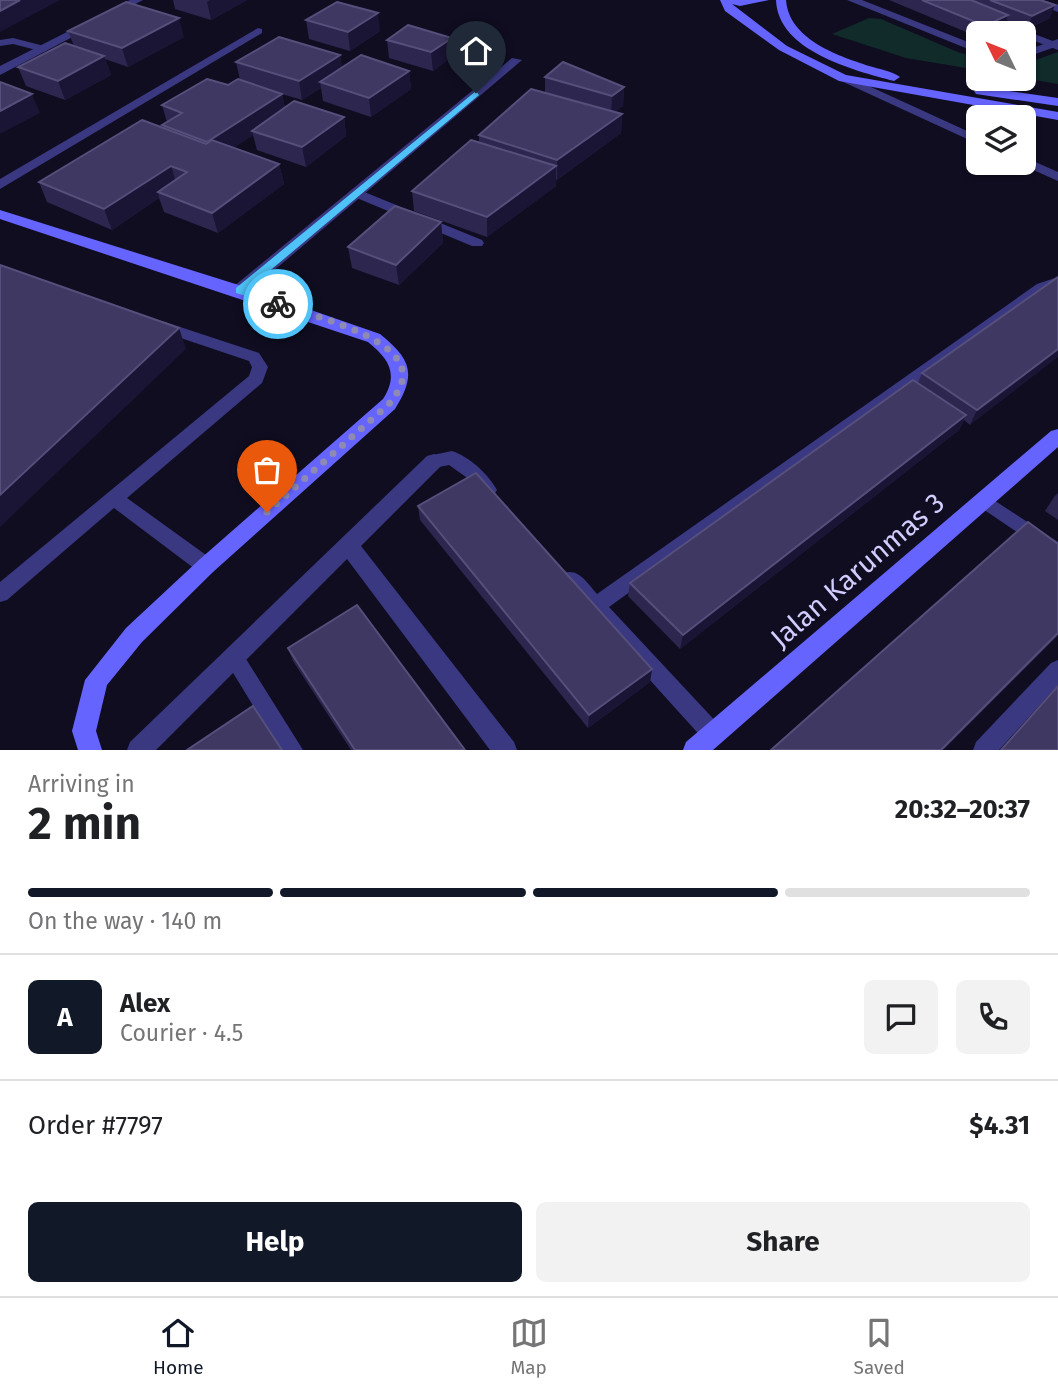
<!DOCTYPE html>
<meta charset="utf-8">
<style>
:root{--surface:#fff;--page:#f2f2f2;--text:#202124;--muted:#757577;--line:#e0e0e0;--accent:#111827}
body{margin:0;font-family:"Fira Sans",sans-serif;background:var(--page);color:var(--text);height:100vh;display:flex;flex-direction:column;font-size:26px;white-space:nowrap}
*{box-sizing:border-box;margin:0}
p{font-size:23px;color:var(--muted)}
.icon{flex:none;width:38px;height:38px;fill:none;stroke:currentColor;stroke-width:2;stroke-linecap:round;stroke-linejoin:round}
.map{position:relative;height:750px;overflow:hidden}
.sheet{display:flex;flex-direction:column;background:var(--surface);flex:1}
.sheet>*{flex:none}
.needle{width:46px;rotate:313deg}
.tools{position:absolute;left:966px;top:21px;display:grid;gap:14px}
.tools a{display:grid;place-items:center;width:70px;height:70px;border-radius:10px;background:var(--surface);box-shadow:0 2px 5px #0004;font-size:35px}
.pin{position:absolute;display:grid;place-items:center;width:60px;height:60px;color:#fff;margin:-72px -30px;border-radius:50% 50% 50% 0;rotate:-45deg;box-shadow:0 0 7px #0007}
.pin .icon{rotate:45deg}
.courier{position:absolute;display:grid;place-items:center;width:70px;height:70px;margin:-35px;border:5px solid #4fc3f7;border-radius:50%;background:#fff;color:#222;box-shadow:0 2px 9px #0007}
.overview em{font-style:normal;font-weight:700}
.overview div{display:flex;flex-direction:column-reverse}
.overview{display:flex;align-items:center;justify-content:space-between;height:119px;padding:0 28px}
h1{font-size:46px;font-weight:700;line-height:52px}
.bar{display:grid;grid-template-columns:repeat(4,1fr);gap:10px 7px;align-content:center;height:84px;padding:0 28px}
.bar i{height:9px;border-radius:5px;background:var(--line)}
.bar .active{background:var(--accent)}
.bar p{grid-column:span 4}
.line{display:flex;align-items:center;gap:18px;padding:0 28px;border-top:2px solid var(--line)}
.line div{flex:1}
.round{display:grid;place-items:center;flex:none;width:74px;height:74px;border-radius:10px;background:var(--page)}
.cta{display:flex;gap:14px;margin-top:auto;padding:14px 28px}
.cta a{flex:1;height:80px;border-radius:10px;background:var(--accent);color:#fff;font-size:28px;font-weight:700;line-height:80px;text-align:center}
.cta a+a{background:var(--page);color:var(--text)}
.tabs{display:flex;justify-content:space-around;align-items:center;height:98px;border-top:2px solid var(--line);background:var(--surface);font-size:19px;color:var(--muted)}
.tabs a{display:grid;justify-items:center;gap:4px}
.tabs .active{color:var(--accent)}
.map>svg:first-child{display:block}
.green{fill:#102b2a}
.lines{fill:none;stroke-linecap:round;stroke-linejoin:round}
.lane{fill:#393881;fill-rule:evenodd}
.street{fill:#393881;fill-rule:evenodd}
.secondary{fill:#6664ff;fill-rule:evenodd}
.wall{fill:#2d264f}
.shaded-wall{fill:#1a1435}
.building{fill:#3f3862;stroke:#564f7b;stroke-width:2}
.route{fill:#4fc3f7}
.done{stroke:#8e8ab1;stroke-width:7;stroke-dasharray:0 12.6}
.labels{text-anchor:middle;stroke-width:5;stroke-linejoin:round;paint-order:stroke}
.near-street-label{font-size:28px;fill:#d2cdff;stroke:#100d21}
</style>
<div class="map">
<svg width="1058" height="750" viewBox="0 0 1058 750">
<rect width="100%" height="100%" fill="#100d21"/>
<g class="green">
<path d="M869,18L881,19L960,53L978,56V70L906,58L832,34Z"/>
<path d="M1058,52V84L1024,78V64Z"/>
</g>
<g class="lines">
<g class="lane">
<path d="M985,15L1058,43V50L1024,37V33H1014L981,20L980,18Z"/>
<path d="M13,38L48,47L49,49L44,52L13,44L0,46V40Z"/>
<path d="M839,76H847L978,136V144L839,80Z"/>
<path d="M1024,157L1058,172V181L1020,164L1024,163Z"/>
<path d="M357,189L482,240L484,243L482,246H472L352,196V190Z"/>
<path d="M1058,277V287L1047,290L609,607L721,727L724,734L721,741L713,745L705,741L564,585L561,579L564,573C579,568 588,584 597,594L1037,284Z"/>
<path d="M162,321L259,353L268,367L262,383L127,498L213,560L215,566L213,572L206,574L199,572L114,508L7,600L0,602V582L249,376L252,367L249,361L157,330L155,326L157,322Z"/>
<path d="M452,451C470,457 488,474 497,490L494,495L488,497L482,495L466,477L449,465L434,468L428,466L425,461L428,456Z"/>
<path d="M983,493L1058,542V560L977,505L974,500L977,495Z"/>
<path d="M234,649L241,651L303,750H280L224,658L227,651Z"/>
<path d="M1058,660V685L999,750H973L976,742L1051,663Z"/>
</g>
<g class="street">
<path d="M130,0H143L0,75V66Z"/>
<path d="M847,0H862L978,46V53Z"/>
<path d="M1028,0H1043L1058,5V12Z"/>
<path d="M258,28L262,29V33L0,189V179Z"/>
<path d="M1058,39V46L1024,58V51Z"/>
<path d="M512,58L522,60L245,295H233L231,291L233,287Z"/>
<path d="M434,454L441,456L444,461L441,466L361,546L514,742L517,750H490L347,559L156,750H127L130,742L427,456Z"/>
</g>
<g class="secondary">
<path d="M720,0H769L740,6L732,4L787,46L846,75L1058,112V120L839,81L779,50L725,11Z"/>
<path d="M776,0H786C789,39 836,55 869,66C879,69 892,71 900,77L894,81C853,70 778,51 776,0Z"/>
<path d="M980,87L1058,98V106L976,94L974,91Z"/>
<path d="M0,210L245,287L380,334C411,359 417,374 395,409L213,572L142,642L107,685L96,731L102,750H78L72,731L85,680L126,628L199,560L383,399C399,374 389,359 368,342L0,219Z"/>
<path d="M1058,429V447L713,750H683L686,742L1051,431Z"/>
</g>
</g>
<g class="wall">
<path d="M173,0H247L211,20L175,9Z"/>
<path d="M889,0H1040L1050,18L1028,29L1006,20L1004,27L991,33H978V37Z"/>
<path d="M306,20L380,31L350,51L309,39Z"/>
<path d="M68,31L184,37L128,67L105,59L111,75L65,100L26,86L18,67L74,46Z"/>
<path d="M452,38L453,56L433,71L389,58L387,40Z"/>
<path d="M340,55L342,68L409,71L411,89L371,117L323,101L321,88L302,100L282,94L285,108L344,117L346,136L306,167L257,150L253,135L233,148L279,164L284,184L218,233L164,212L159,198L112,230L47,202L39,182L163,128L162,125L167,122L162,105L228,85L240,80L236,62Z"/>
<path d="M545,77L624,87L623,106L615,112L622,114L621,133L557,180L556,179V186L487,237L414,211L412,191L479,142V135L545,92Z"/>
<path d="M441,222L443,243L399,285L352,268L348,247Z"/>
<path d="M1058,277L970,425L964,420L959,430L680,649L628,596L630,583L918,383L922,373Z"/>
<path d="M1058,493V520L1045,511L1054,497Z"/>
<path d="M418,506L652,669L650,682L588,728L420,520Z"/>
<path d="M288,648L465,750H351L293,661Z"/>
</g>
<g class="shaded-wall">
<path d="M20,0H60L0,32V11Z"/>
<path d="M210,0H247L211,20L207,2Z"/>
<path d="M1055,5L1050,18L1028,29L1032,16Z"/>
<path d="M378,13L380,31L350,51L348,32Z"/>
<path d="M1008,15L1004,27L991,33H982L985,26Z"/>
<path d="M179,18L184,37L128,67L122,48Z"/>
<path d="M452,38L453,56L433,71L431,52Z"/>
<path d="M340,55L343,73L320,82L321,88L302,100L299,81Z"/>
<path d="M104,56L111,75L65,100L58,81Z"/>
<path d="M409,71L411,89L371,117L369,98Z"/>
<path d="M624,87L623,106L611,116L612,96Z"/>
<path d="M32,94L40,113L0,134V111Z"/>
<path d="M282,94L286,113L252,131L253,135L213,162L207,142Z"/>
<path d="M622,114L621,133L557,180V160Z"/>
<path d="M344,117L346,136L306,167L302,147Z"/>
<path d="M279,164L284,184L218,233L212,213Z"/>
<path d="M171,166L177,186L158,192L159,198L112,230L104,209Z"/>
<path d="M556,166V186L487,237V217Z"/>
<path d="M441,222L443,243L399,285L396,265Z"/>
<path d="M179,328L186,349L0,527V495Z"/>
<path d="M1058,349V357L970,425L977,410Z"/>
<path d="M966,415L959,430L680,649L683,635Z"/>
<path d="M1058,633V636L944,750H941Z"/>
<path d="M652,669L650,682L588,728L589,715Z"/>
</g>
<g class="building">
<path d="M0,0H20L0,11Z"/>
<path d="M922,0H971L1008,15L985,26Z"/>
<path d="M990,0H1040L1055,5L1032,16Z"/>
<path d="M126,2L179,18L122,48L68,31Z"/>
<path d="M337,2L378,13L348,32L306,20Z"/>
<path d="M408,25L452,38L431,52L387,40Z"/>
<path d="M279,37L340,55L299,81L236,62Z"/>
<path d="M65,43L104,56L58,81L18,67Z"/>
<path d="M361,55L409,71L369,98L320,82Z"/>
<path d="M563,62L624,87L612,96L545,77Z"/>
<path d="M207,79L228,85L238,79L282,94L207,142L162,125L182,113L162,105Z"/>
<path d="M0,82L32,94L0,111Z"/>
<path d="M531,89L622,114L557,160L479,135Z"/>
<path d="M294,101L344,117L302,147L252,131Z"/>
<path d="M142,120L206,144L212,140L279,164L212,213L158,192L187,172L171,166L104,209L39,182Z"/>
<path d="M471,140L556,166L487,217L412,191Z"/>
<path d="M395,206L441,222L396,265L348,247Z"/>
<path d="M0,265L179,328L0,495Z"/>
<path d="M1058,277V349L977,410L922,373Z"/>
<path d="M913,380L966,415L683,635L630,583Z"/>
<path d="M476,473L652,669L589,715L418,506Z"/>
<path d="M1028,522L1058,544V633L941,750H771Z"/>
<path d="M357,605L465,750H355L288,648Z"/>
<path d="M1058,686V750H1001Z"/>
<path d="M253,706L282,750H187Z"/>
</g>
<path class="route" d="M476,91L479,95L247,290L282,302V307L236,293V288Z"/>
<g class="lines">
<path class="done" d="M267,512L389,404C397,394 405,383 402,369C393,334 309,315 278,304"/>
</g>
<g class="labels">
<g class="near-street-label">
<text transform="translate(857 570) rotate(-41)" y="10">Jalan Karunmas 3</text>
</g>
</g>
</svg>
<div class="tools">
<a><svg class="needle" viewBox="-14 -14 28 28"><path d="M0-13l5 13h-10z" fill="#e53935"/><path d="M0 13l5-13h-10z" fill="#757577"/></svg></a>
<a><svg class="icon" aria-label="layers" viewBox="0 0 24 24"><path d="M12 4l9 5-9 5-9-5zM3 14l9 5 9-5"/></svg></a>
</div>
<div class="pin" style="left:267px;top:512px;background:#ea580c"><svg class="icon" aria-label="bag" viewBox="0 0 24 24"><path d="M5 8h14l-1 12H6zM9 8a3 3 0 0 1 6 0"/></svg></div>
<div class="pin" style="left:476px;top:93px;background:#1f2937"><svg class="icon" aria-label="home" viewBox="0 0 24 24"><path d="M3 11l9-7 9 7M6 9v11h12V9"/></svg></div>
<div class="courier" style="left:278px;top:304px"><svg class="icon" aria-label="bike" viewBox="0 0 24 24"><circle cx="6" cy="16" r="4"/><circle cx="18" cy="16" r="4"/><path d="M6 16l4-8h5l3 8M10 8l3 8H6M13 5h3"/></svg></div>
</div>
<section class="sheet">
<div class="overview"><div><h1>2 min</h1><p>Arriving in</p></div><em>20:32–20:37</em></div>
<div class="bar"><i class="active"></i><i class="active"></i><i class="active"></i><i></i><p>On the way · 140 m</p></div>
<div class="line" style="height:126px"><b class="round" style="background:var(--accent);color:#fff">A</b><div><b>Alex</b><p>Courier · 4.5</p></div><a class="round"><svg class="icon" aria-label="chat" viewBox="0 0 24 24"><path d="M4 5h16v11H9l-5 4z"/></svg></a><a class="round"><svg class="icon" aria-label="phone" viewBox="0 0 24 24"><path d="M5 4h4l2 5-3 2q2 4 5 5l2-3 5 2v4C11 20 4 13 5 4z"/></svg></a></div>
<div class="line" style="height:91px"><div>Order #7797</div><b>$4.31</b></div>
<div class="cta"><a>Help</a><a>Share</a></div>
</section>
<nav class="tabs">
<a class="active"><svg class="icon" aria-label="home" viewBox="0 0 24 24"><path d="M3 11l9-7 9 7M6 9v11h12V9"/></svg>Home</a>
<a><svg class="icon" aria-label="map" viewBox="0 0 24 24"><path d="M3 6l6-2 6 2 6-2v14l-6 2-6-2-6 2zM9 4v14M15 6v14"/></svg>Map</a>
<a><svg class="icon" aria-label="saved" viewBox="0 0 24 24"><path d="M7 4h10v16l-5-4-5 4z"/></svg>Saved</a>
</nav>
